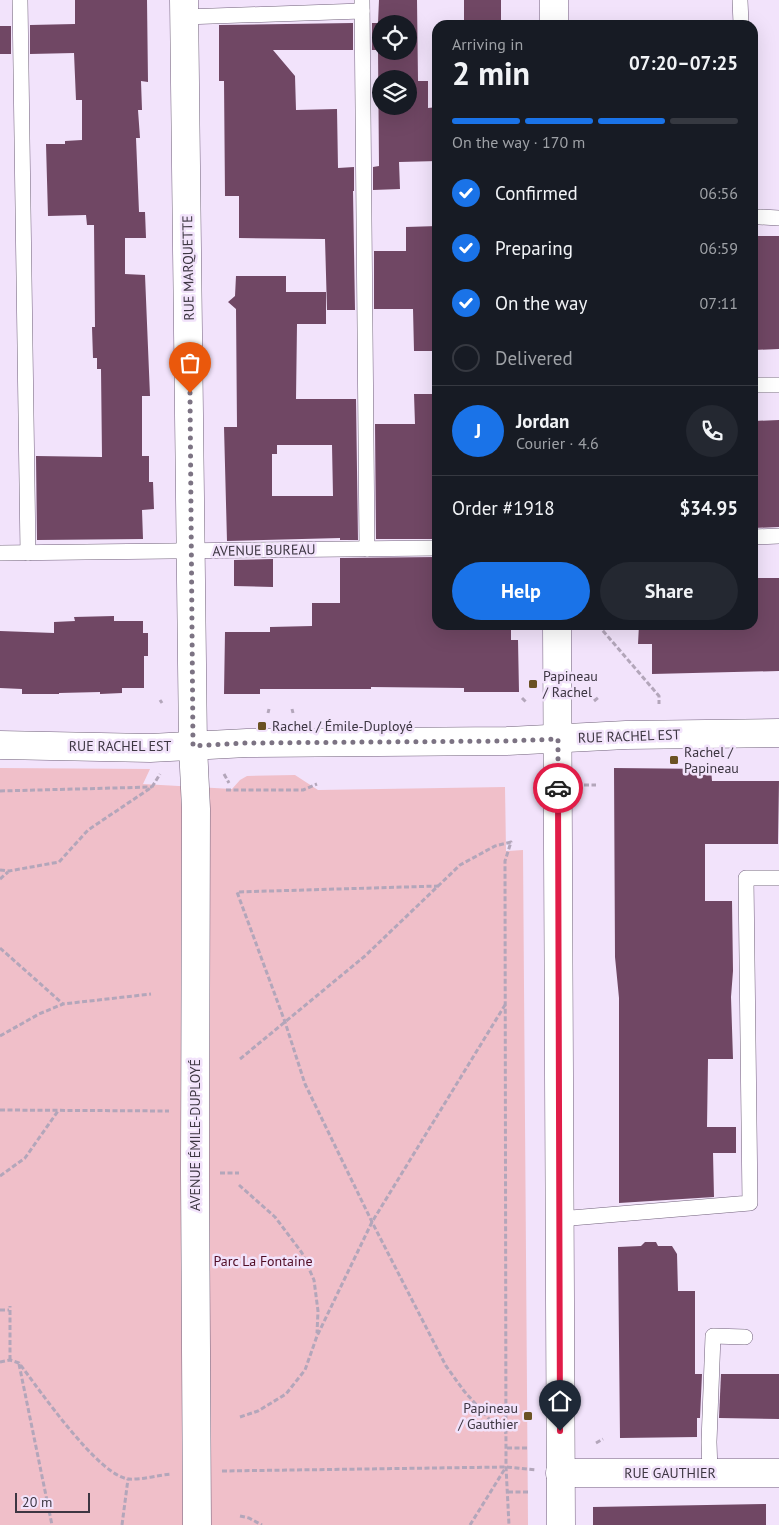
<!DOCTYPE html>
<meta charset="utf-8">
<style>
:root{--surface:#171b24;--page:#242831;--text:#f1f3f6;--muted:#9ea1a6;--line:#363941;--accent:#1a73e8}
body{margin:0;font-family:"PT Sans",sans-serif;background:var(--page);color:var(--text);height:100vh;display:flex;flex-direction:column;font-size:19px;white-space:nowrap}
*{box-sizing:border-box;margin:0}
p{font-size:16px;color:var(--muted)}
.icon{flex:none;width:28px;height:28px;fill:none;stroke:currentColor;stroke-width:2;stroke-linecap:round;stroke-linejoin:round}
.map{position:relative;flex:1;overflow:hidden}
.panel{position:absolute;left:432px;top:20px;width:326px;height:610px;display:flex;flex-direction:column;background:var(--surface);border-radius:15px;box-shadow:0 5px 20px #0002}
.panel>*{flex:none}
.fabs{position:absolute;left:372px;top:15px;display:grid;gap:10px}
.fabs a{display:grid;place-items:center;width:45px;height:45px;border-radius:50%;background:var(--surface);box-shadow:0 5px 20px #0002;font-size:25px}
.scale{position:absolute;left:15px;bottom:12px;width:75px;box-sizing:border-box;padding-left:5px;border:2px solid #3d3642;border-top:0;font-size:14px;line-height:18px;white-space:nowrap;color:#3d3642;-webkit-text-stroke:4px #f2e3fb;paint-order:stroke}
.pin{position:absolute;display:grid;place-items:center;width:42px;height:42px;color:#fff;margin:-51px -21px;border-radius:50% 50% 50% 0;rotate:-45deg;box-shadow:0 0 5px #0007}
.pin .icon{rotate:45deg}
.courier{position:absolute;display:grid;place-items:center;width:50px;height:50px;margin:-25px;border:4px solid #e11d48;border-radius:50%;background:#fff;color:#222;box-shadow:0 1px 6px #0007}
.head em{font-style:normal;font-weight:700}
.head div{display:flex;flex-direction:column-reverse}
.head{display:flex;align-items:center;justify-content:space-between;height:85px;padding:0 20px}
h1{font-size:32px;font-weight:700;line-height:38px}
.bar{display:grid;grid-template-columns:repeat(4,1fr);gap:8px 5px;align-content:center;height:60px;padding:0 20px}
.bar i{height:6px;border-radius:4px;background:var(--line)}
.bar .on{background:var(--accent)}
.bar p{grid-column:span 4}
.line{display:flex;align-items:center;gap:12px;padding:0 20px;border-top:1px solid var(--line)}
.line div{flex:1}
.round{display:grid;place-items:center;flex:none;width:52px;height:52px;border-radius:26px;background:var(--page)}
ol{padding:0 20px;list-style:none}
li{display:flex;align-items:center;gap:15px;height:55px}
li p{margin-inline-start:auto}
li .icon{padding:5px;border-radius:50%;background:var(--accent);color:#fff;stroke-width:4}
li:last-child{color:var(--muted)}
li i{width:28px;height:28px;border:2px solid var(--line);border-radius:50%}
.action{display:flex;gap:10px;margin-top:auto;padding:10px 20px}
.action a{flex:1;height:58px;border-radius:30px;background:var(--accent);color:#fff;font-size:20px;font-weight:700;line-height:58px;text-align:center}
.action a+a{background:var(--page);color:var(--text)}
.map>svg:first-child{display:block}
.green{fill:#f0bfc9}
.building{fill:#704764;fill-rule:evenodd}
.lines{fill:none;stroke-linecap:round;stroke-linejoin:round}
.lane-casing{stroke:#71617b;stroke-width:16}
.street-casing{stroke:#71617b;stroke-width:29}
.secondary-casing{stroke:#71617b;stroke-width:29}
.path{stroke:#b3a6ba;stroke-width:3;stroke-dasharray:5 2.5;stroke-linecap:butt}
.lane{stroke:#fff;stroke-width:15}
.street{stroke:#fff;stroke-width:28}
.secondary{stroke:#fff;stroke-width:28}
.done{stroke:#7c7383;stroke-width:5;stroke-dasharray:0 9}
.route{stroke:#e11d48;stroke-width:6}
.poi-dot{fill:#6b5223;stroke:#f2e3fb;stroke-width:2}
.labels{text-anchor:middle;stroke-width:5;stroke-linejoin:round;paint-order:stroke}
.street-label{font-size:14px;fill:#3d3642;stroke:#f2e3fb}
.poi-label{font-size:14px;fill:#3d3642;stroke:#f2e3fb;text-anchor:start}
.park-label{font-size:14px;fill:#500c25;stroke:#f2e3fb}
</style>
<div class="map">
<svg width="779" height="1525" viewBox="0 0 779 1525">
<rect width="100%" height="100%" fill="#f2e3fb"/>
<path class="green" d="M0,768L150,769L143,784L232,789L240,780L247,776L295,775L318,790L505,787L506,851L523,850L528,1525H0Z"/>
<g class="building">
<path d="M75,0H147L148,82L141,81L142,110H138L140,138H136L139,212H145L146,238H125V274L145,275L150,396H142V456H149V482H153L154,509L142,510L143,539L37,540L36,456L102,457L101,369H97V358H93L92,327H95L94,225H87L86,215L48,216L46,144H65V141L82,140V100H76L74,53L30,54V25L75,24Z"/>
<path d="M379,0H417L418,81H428V108L438,107V161L399,162L400,189L373,190V167L379,166L378,50H372V23H378ZM381,24H409V51H381ZM381,79H409V106H381Z"/>
<rect x="464" y="0" width="37" height="25"/>
<path d="M353,23V50H273L295,76L296,110L337,109L338,168L354,167V191H353L355,310H327L325,239L239,238V196H225L224,81H219V25Z"/>
<rect x="0" y="26" width="11" height="28"/>
<path d="M438,226V351H414L413,309H374V251H406V227Z"/>
<path d="M754,236H779V349L754,350Z"/>
<path d="M236,276H286V292H326V324H297L296,399H356L358,540H340V538L227,541L224,427H237L236,309L228,302L235,296ZM277,445H332L333,496H272V454H277Z"/>
<path d="M414,394H438V539H376L375,424H415Z"/>
<path d="M779,420V527L754,528V421Z"/>
<path d="M438,557V625H511V640H518L519,692H464V688L371,687V689H260V694H224L225,632H270V627L312,626V603H340V558Z"/>
<path d="M273,559V587L234,586V560Z"/>
<path d="M754,578H779V671L652,674V644H638L639,625H754Z"/>
<path d="M114,616V621H143V633H148V656H144V688H122V693L100,694V692L59,693V694H22V689L0,688V631L54,633V622L75,621L74,617Z"/>
<path d="M614,768L711,769L712,781H779L778,844H705V901H732L733,971L731,997L733,1059H708L707,1127H736V1153H713L714,1197L619,1203V998L615,957Z"/>
<path d="M645,1242H656L658,1246H672L677,1254L678,1291H695V1374H702L700,1418H697V1437L620,1438L618,1247L641,1246Z"/>
<path d="M721,1374H779V1419L719,1418Z"/>
<path d="M766,1504V1525H593V1507Z"/>
</g>
<g class="lines">
<defs>
<g id="lane">
<path d="M20,0L28,553"/>
<path d="M362,0L367,549"/>
<path d="M740,0L741,24"/>
<path d="M184,17L362,11"/>
<path d="M760,217L779,218"/>
<path d="M754,385H779"/>
<path d="M754,537L779,536"/>
<path d="M0,553L438,548"/>
<path d="M559,1219L750,1203L746,878H779"/>
<path d="M710,1473L709,1442L713,1336L745,1337"/>
</g>
<g id="street">
<path d="M184,0L193,746L196,809L195,1174L197,1525"/>
<path d="M560,1473H779"/>
</g>
<g id="secondary">
<path d="M554,0V25"/>
<path d="M557,625L561,1525"/>
<path d="M0,745L150,748L247,743L507,741L626,735L779,733"/>
</g>
</defs>
<use href="#lane" class="lane-casing"/>
<use href="#street" class="street-casing"/>
<use href="#secondary" class="secondary-casing"/>
<g class="path">
<path d="M598,625L659,696V704"/>
<path d="M522,698L527,703"/>
<path d="M160,700L162,703"/>
<path d="M594,701L599,697"/>
<path d="M292,709L293,713"/>
<path d="M268,713L269,709"/>
<path d="M224,774L229,783"/>
<path d="M584,785H596"/>
<path d="M226,790H303L317,784"/>
<path d="M0,791L152,787"/>
<path d="M0,870L9,871L59,862L88,830L152,787L160,774"/>
<path d="M0,879L8,872"/>
<path d="M439,886L237,892L285,1022L305,1084L372,1222L446,1366L464,1391L491,1421L506,1433"/>
<path d="M0,948L63,1004"/>
<path d="M0,1036L39,1014L63,1004L151,994"/>
<path d="M240,1059L365,956L460,865L495,846L511,842L505,861L506,1467L509,1525"/>
<path d="M0,1110L169,1111"/>
<path d="M220,1173H239"/>
<path d="M0,1176L25,1158L58,1111"/>
<path d="M239,1185L275,1217L302,1253L314,1280L318,1311L317,1333"/>
<path d="M0,1310H9"/>
<path d="M10,1360V1306"/>
<path d="M0,1362L10,1360L19,1363C39,1389 99,1477 129,1479C141,1480 159,1475 171,1474"/>
<path d="M19,1364L52,1525"/>
<path d="M240,1417L258,1411L286,1394L305,1370L317,1336L372,1222L505,1005"/>
<path d="M596,1443L603,1439"/>
<path d="M507,1448H528"/>
<path d="M222,1471L506,1467L536,1470"/>
<path d="M508,1492H528"/>
<path d="M240,1516L249,1518L262,1525"/>
<path d="M122,1525L128,1479"/>
<path d="M470,1525L506,1467"/>
</g>
<use href="#lane" class="lane"/>
<use href="#street" class="street"/>
<use href="#secondary" class="secondary"/>
</g>
<g class="lines">
<path class="done" d="M190,393L193,746L247,743L507,741L558,739V788"/>
<path class="route" d="M558,788L560,1431"/>
</g>
<g class="poi-dot">
<rect x="528" y="679" width="10" height="10" rx="2.5"/>
<rect x="257" y="721" width="10" height="10" rx="2.5"/>
<rect x="669" y="755" width="10" height="10" rx="2.5"/>
<rect x="523" y="1411" width="10" height="10" rx="2.5"/>
</g>
<g class="labels">
<g class="street-label">
<text transform="translate(188 268) rotate(-91)" y="5">RUE MARQUETTE</text>
<text transform="translate(264 550) rotate(-1)" y="5">AVENUE BUREAU</text>
<text transform="translate(629 736) rotate(-2)" y="5">RUE RACHEL EST</text>
<text x="120" y="751">RUE RACHEL EST</text>
<text transform="translate(195 1135) rotate(-90)" y="5">AVENUE ÉMILE-DUPLOYÉ</text>
<text x="670" y="1478">RUE GAUTHIER</text>
</g>
<g class="poi-label">
<text x="543" y="681">Papineau<tspan x="543" dy="16">/ Rachel</tspan></text>
<text x="272" y="731">Rachel / Émile-Duployé</text>
<text x="684" y="757">Rachel /<tspan x="684" dy="16">Papineau</tspan></text>
<text x="518" y="1413" text-anchor="end">Papineau<tspan x="518" dy="16">/ Gauthier</tspan></text>
</g>
<g class="park-label">
<text x="263" y="1266">Parc La Fontaine</text>
</g>
</g>
</svg>
<div class="fabs">
<a><svg class="icon" aria-label="locate" viewBox="0 0 24 24"><circle cx="12" cy="12" r="6"/><path d="M12 2v4M12 18v4M2 12h4M18 12h4"/></svg></a>
<a><svg class="icon" aria-label="layers" viewBox="0 0 24 24"><path d="M12 4l9 5-9 5-9-5zM3 14l9 5 9-5"/></svg></a>
</div>
<div class="scale">20 m</div>
<div class="pin" style="left:190px;top:393px;background:#ea580c"><svg class="icon" aria-label="bag" viewBox="0 0 24 24"><path d="M5 8h14l-1 12H6zM9 8a3 3 0 0 1 6 0"/></svg></div>
<div class="pin" style="left:560px;top:1431px;background:#1f2937"><svg class="icon" aria-label="home" viewBox="0 0 24 24"><path d="M3 11l9-7 9 7M6 9v11h12V9"/></svg></div>
<div class="courier" style="left:558px;top:788px"><svg class="icon" aria-label="car" viewBox="0 0 24 24"><path d="M5 17H2v-5l4-1 3-4h7l3 4 3 1v5h-3M9 17h6M6 11h13"/><circle cx="7" cy="17" r="2"/><circle cx="17" cy="17" r="2"/></svg></div>
<section class="panel">
<div class="head"><div><h1>2 min</h1><p>Arriving in</p></div><em>07:20–07:25</em></div>
<div class="bar"><i class="on"></i><i class="on"></i><i class="on"></i><i></i><p>On the way · 170 m</p></div>
<ol>
<li><svg class="icon" aria-label="check" viewBox="0 0 24 24"><path d="M5 12l5 5 9-10"/></svg>Confirmed<p>06:56</p></li>
<li><svg class="icon" aria-label="check" viewBox="0 0 24 24"><path d="M5 12l5 5 9-10"/></svg>Preparing<p>06:59</p></li>
<li><svg class="icon" aria-label="check" viewBox="0 0 24 24"><path d="M5 12l5 5 9-10"/></svg>On the way<p>07:11</p></li>
<li><i></i>Delivered</li>
</ol>
<div class="line" style="height:90px"><b class="round" style="background:var(--accent);color:#fff">J</b><div><b>Jordan</b><p>Courier · 4.6</p></div><a class="round"><svg class="icon" aria-label="phone" viewBox="0 0 24 24"><path d="M5 4h4l2 5-3 2q2 4 5 5l2-3 5 2v4C11 20 4 13 5 4z"/></svg></a></div>
<div class="line" style="height:65px"><div>Order #1918</div><b>$34.95</b></div>
<div class="action"><a>Help</a><a>Share</a></div>
</section>
</div>
